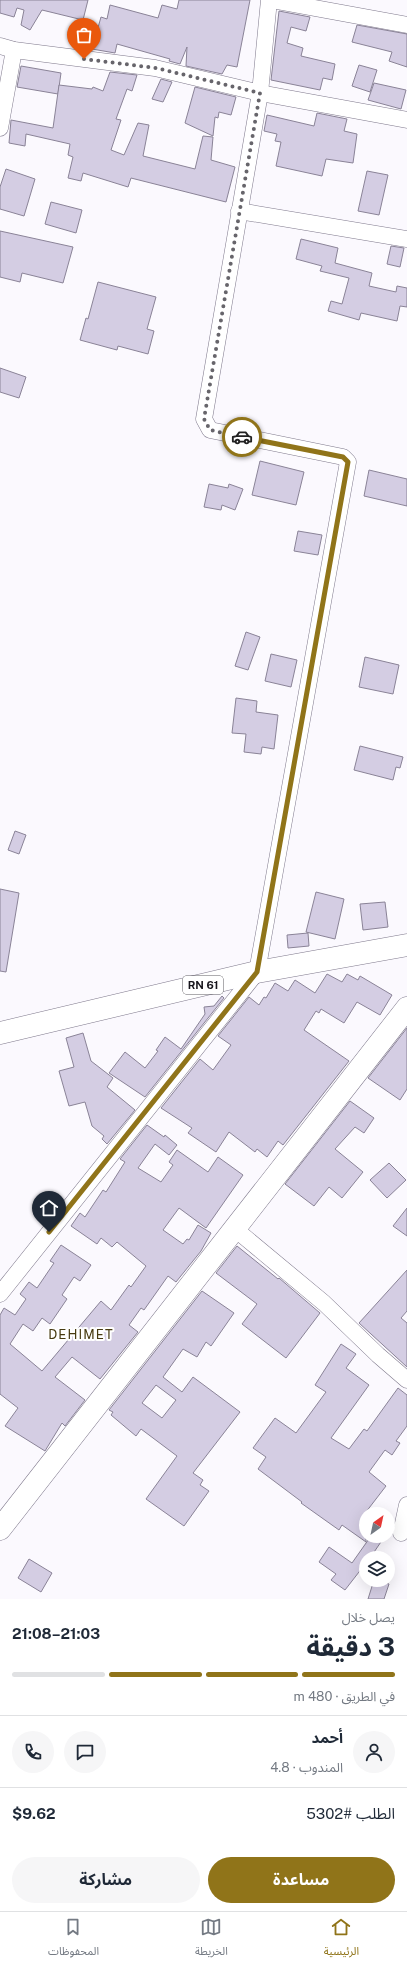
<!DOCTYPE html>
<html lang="ar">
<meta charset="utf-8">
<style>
:root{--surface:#fff;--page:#f6f6f7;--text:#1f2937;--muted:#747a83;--line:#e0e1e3;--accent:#907419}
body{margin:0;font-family:"Public Sans","Noto Sans Arabic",sans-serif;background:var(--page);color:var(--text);direction:rtl;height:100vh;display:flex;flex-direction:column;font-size:15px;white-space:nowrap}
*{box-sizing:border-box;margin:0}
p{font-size:13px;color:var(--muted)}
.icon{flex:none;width:22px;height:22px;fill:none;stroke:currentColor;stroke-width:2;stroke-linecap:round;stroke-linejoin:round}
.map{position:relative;height:1599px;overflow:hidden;direction:ltr}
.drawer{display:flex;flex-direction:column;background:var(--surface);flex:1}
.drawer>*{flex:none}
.needle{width:26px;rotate:33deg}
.fabs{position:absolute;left:359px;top:1507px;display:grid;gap:8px}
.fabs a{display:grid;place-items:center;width:36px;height:36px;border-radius:50%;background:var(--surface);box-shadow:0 4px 16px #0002;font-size:20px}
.pin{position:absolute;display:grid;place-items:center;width:34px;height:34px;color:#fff;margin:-41px -17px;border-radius:50% 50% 50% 0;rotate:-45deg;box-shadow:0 0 4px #0007}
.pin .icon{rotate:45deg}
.courier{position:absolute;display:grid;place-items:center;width:40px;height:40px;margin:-20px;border:3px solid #907419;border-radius:50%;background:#fff;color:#222;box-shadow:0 1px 5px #0007}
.head em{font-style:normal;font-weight:700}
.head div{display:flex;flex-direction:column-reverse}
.head{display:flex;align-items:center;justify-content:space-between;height:68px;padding:0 12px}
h1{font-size:26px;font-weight:700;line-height:30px}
.bar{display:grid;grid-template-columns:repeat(4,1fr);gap:6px 4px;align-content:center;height:48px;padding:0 12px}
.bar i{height:5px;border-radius:3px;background:var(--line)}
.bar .selected{background:var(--accent)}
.bar p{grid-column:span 4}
.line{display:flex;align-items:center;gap:10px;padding:0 12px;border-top:1px solid var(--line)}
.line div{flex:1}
.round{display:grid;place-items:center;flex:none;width:42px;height:42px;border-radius:21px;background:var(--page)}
.action{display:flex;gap:8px;margin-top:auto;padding:8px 12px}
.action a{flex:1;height:46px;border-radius:24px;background:var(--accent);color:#fff;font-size:16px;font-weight:700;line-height:46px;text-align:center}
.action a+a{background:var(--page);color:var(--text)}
.dock{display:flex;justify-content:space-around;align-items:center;height:56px;border-top:1px solid var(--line);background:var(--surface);font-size:11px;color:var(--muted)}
.dock a{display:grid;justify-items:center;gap:2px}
.dock .selected{color:var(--accent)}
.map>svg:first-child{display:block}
.building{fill:#d4cde3;stroke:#8a8397;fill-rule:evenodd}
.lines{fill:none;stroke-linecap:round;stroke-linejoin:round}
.street-casing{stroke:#7f798c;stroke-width:17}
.secondary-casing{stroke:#7f798c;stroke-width:23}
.primary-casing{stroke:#7f798c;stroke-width:23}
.street{stroke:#fff;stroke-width:16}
.secondary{stroke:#fff;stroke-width:22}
.primary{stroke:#fff;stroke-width:22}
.done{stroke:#67656b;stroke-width:4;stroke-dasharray:0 7.2}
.route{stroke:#907419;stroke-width:5}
.labels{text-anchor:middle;stroke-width:4;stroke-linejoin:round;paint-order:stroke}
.shield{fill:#fff;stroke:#5d5b60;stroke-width:1}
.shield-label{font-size:11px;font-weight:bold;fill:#17151c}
.neighbourhood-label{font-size:13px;letter-spacing:1px;fill:#473a11;stroke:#fff}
</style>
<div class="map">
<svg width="407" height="1599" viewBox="0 0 407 1599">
<rect width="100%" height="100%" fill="#fbf9fe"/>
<g class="building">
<path d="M0,0H88L83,20L42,10L30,30L21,25L24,10L17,8L14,17L0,13Z"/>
<path d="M179,0H250L237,67L227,65L222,74L186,66L187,47L180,64L169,61L170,59L117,44L115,53L92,49L101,17L107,19L110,5L158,18L162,5L177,9Z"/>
<path d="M279,11L310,17L306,31L291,27L287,43L303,48L301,56L335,64L332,80L323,78L320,90L271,80Z"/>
<path d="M357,25L407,34V67L389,61L392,52L352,42Z"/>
<path d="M359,65L377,70L370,92L352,86Z"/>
<path d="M21,66L61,73L58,94L17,87Z"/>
<path d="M110,72L137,75L132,91L127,89L116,119L121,120L111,150L124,155L138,123L149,125L143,156L195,169L203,136L213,137L211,160L235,167L226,202L131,178L128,187L83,173L81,181L68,178L73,157L68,155L70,144L26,134L25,146L9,143L11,120L53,128L59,85L92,89L93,87L103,91Z"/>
<path d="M161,79L172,82L163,102L152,99Z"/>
<path d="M374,83L406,90L401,109L368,100Z"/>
<path d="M195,87L236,97L231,115L219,112L218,118L215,117L213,136L185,123Z"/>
<path d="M317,113L347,119L344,131L357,134L353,163L326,159L322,176L276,166L281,142L275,141L277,134L264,131L267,115L314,126Z"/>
<path d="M6,169L35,179L24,216L0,209V187Z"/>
<path d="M367,171L388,175L379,215L358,211Z"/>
<path d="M51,202L82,210L76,233L45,224Z"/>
<path d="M0,231L73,247L63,283L22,273L20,282L0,277Z"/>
<path d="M301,239L338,248L335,263L372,273L369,286L396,292L397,286L407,288V307L400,306L397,321L361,313L359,320L328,311L331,301L342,304L349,278L320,271L322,266L296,259Z"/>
<path d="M391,246L404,248L400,267L387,264Z"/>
<path d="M98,282L156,297L147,329L154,331L148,354L118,346L117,350L80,340L86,318L88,319Z"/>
<path d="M0,368L26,377L19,398L0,392Z"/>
<path d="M260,461L304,472L296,505L252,495Z"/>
<path d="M369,470L407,479V506L364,496Z"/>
<path d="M209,484L228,488L229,484L243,489L235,510L222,505L221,510L204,507Z"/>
<path d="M298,531L322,535L318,555L294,551Z"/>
<path d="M246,632L260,637L248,670L235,666Z"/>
<path d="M271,654L297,660L291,687L265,681Z"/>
<path d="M365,657L399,665L393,694L359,687Z"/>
<path d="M236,698L257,701L256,712L278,715L274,749L262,747L261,754L244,752L246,734L232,733Z"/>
<path d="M360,746L403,757L400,768L396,767L393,780L354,770Z"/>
<path d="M15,831L26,835L19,854L8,850Z"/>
<path d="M0,889L19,893L6,972L0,971Z"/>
<path d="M316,892L344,899L335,939L306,932Z"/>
<path d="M385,902L388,927L363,930L360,904Z"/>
<path d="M308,933L309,946L288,948L287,935Z"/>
<path d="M327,974L342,982L347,974L358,980L360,976L392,995L380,1015L357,1002L344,1023L321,1009L319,1013L316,1011L304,1030L349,1061L283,1145L278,1141L267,1157L257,1149L255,1152L229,1132L216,1152L188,1133L192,1128L161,1108L200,1059L213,1070L231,1045L218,1036L249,997L259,1005L264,997L266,998L275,983L288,991L295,980L315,993Z"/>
<path d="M222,996L224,998L145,1097L109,1073L125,1052L145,1068L158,1051L156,1050L165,1037L181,1049L205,1014L204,1007L214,1006Z"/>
<path d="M407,1028V1089L400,1100L368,1078Z"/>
<path d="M83,1033L91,1061L113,1078L107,1087L135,1110L107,1144L102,1139L104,1136L92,1126L85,1102L69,1106L59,1071L74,1067L66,1038Z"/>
<path d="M350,1101L374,1118L364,1133L355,1127L335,1149L363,1172L342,1198L329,1187L314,1206L285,1184Z"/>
<path d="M147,1125L164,1137L165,1135L177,1145L169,1155L155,1144L138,1168L161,1182L173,1165L169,1162L177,1150L208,1172L218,1157L243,1175L206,1228L179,1208L163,1230L183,1244L187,1239L189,1240L198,1225L211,1233L201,1251L176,1282L168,1276L144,1310L141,1308L129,1325L138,1332L100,1379L72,1357L55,1377L85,1400L65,1426L62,1423L45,1451L5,1426L18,1408L0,1394V1315L4,1308L15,1315L26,1299L20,1294L29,1282L37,1288L54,1263L50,1261L61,1245L91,1265L80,1281L74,1277L62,1295L67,1299L50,1324L42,1318L33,1331L23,1324L10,1344L42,1371L101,1301L111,1310L129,1285L131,1287L146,1266L117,1242L112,1247L101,1238L97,1244L71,1226L80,1213L85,1217L103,1190L106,1192L125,1162L120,1159Z"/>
<path d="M389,1163L406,1180L387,1198L370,1180Z"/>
<path d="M407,1208V1236L393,1226Z"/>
<path d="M237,1246L278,1279L279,1278L320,1313L286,1358L242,1324L257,1304L216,1273Z"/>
<path d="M407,1270V1311L401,1318L407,1323V1367L359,1323Z"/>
<path d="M202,1291L234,1313L211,1346L206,1342L197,1357L183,1349L163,1377L182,1392L193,1377L240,1412L193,1473L203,1480L200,1485L209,1491L184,1526L146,1499L177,1456L141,1429L136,1436L111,1415L113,1412L109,1410ZM156,1385L176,1400L162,1418L142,1403Z"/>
<path d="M341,1344L356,1354L346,1368L369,1385L331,1438L349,1449L364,1429L367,1431L398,1388L407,1395V1426L396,1441L400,1443L392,1455L385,1450L369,1472L386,1486L366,1512V1542L342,1525L339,1530L301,1503L302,1502L258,1469L266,1457L253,1448L275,1418L296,1433L326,1392L315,1385Z"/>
<path d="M371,1536H385L370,1558H366V1563L345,1590L331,1580L336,1574L319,1562L329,1547L352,1563Z"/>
<path d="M29,1559L52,1573L41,1592L18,1578Z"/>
<path d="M374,1580L389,1584L384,1599H368Z"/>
</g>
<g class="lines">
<defs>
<g id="street">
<path d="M271,0L407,25"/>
<path d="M0,46L14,50L155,68L260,93L407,120"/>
<path d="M0,128L14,50"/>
<path d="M239,211L407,239"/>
<path d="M235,1229L324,1303L378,1355L407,1380"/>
<path d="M0,1294L257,972L348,462L343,457L210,430L204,419L260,93L269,0"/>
<path d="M401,1533L407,1505"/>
</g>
<path id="secondary" d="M0,1529L407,1008"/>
<path id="primary" d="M0,1033L257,972L407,945"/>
</defs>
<use href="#street" class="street-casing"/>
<use href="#secondary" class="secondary-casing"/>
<use href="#primary" class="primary-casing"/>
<use href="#street" class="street"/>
<use href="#secondary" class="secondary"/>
<use href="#primary" class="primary"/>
</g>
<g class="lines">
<path class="done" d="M84,59L156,68L260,93L204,419L210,430L242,437"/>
<path class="route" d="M49,1232L257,972L348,462L343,457L242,437"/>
</g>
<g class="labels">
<rect class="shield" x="183" y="976" width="40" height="18" rx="3"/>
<g class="shield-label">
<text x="203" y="989">RN 61</text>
</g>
<g class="neighbourhood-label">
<text x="81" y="1339">DEHIMET</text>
</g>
</g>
</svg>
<div class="fabs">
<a><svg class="needle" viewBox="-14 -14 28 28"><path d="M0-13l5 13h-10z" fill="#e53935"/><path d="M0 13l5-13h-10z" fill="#747a83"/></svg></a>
<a><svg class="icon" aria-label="layers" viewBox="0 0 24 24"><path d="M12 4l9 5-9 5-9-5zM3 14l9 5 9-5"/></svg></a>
</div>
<div class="pin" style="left:84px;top:59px;background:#ea580c"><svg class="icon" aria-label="bag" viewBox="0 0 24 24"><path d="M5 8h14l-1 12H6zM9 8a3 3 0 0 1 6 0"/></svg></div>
<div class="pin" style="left:49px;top:1232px;background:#1f2937"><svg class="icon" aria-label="home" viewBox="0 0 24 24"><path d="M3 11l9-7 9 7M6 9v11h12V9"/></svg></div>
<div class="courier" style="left:242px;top:437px"><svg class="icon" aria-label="car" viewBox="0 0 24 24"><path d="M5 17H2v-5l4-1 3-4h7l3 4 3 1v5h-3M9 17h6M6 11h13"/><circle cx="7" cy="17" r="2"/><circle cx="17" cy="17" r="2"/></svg></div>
</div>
<section class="drawer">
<div class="head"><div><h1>3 دقيقة</h1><p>يصل خلال</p></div><em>21:03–21:08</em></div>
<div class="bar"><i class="selected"></i><i class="selected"></i><i class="selected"></i><i></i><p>في الطريق · 480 m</p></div>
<div class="line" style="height:72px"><a class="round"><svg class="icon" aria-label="person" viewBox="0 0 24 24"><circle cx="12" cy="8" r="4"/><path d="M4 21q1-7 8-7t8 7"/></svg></a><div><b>أحمد</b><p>المندوب · 4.8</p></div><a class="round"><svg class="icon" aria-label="chat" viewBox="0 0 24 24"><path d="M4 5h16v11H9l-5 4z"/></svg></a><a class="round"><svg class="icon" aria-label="phone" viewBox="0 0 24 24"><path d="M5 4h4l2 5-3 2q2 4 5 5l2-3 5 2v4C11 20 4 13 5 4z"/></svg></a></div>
<div class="line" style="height:52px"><div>الطلب #5302</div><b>$9.62</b></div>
<div class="action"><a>مساعدة</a><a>مشاركة</a></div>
</section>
<nav class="dock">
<a class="selected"><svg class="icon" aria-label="home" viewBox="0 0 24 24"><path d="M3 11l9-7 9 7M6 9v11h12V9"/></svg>الرئيسية</a>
<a><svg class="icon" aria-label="map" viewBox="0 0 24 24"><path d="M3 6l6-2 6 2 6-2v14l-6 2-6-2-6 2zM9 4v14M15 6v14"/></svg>الخريطة</a>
<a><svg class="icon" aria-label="saved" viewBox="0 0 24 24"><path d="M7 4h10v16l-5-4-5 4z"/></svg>المحفوظات</a>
</nav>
